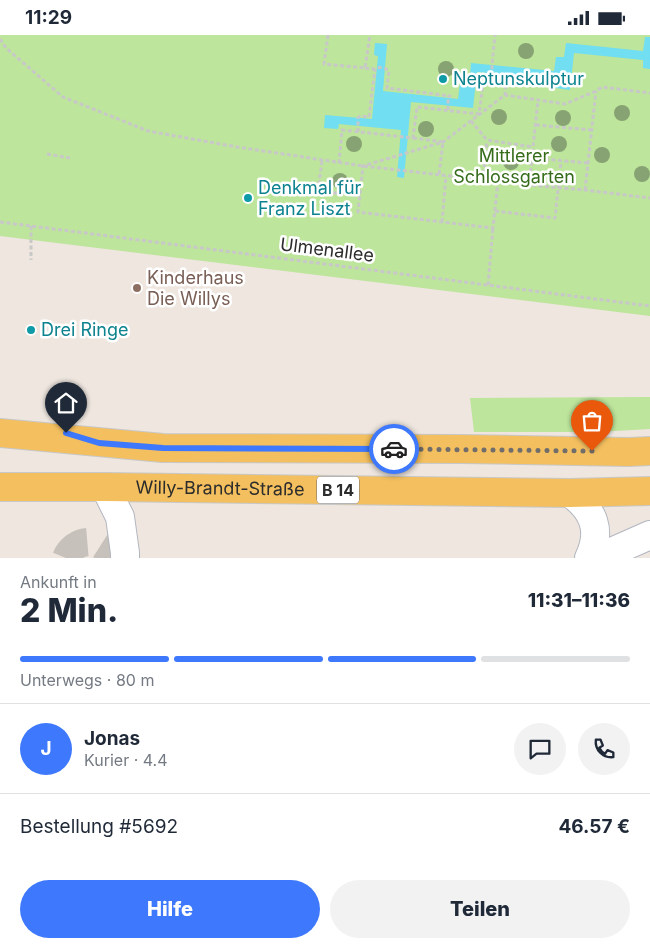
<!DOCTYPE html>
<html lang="de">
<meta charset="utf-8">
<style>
:root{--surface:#fff;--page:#f2f2f3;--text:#1f2937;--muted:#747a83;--line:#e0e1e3;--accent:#3d78fd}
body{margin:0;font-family:Inter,sans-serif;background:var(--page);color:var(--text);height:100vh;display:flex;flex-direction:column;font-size:19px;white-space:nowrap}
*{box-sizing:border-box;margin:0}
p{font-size:16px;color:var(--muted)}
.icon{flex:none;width:28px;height:28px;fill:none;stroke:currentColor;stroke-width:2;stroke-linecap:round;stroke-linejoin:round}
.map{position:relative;height:523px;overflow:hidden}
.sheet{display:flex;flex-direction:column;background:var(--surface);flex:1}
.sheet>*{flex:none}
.pin{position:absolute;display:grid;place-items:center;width:42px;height:42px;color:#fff;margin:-51px -21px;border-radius:50% 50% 50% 0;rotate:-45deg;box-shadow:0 0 5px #0007}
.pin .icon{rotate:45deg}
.courier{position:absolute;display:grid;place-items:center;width:50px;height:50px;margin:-25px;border:4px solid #3d78fd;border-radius:50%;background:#fff;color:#222;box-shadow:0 1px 6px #0007}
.overview em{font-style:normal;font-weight:800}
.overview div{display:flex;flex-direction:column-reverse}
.overview{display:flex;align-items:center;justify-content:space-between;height:85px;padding:0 20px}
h1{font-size:32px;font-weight:800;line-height:38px}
.bar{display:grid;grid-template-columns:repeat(4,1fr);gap:8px 5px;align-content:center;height:60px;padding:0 20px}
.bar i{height:6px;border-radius:4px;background:var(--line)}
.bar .current{background:var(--accent)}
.bar p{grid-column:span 4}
.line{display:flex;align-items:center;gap:12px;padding:0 20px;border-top:1px solid var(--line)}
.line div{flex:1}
.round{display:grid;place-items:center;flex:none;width:52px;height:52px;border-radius:26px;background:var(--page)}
.primary-button{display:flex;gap:10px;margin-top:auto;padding:10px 20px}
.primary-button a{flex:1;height:58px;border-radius:30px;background:var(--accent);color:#fff;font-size:20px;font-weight:800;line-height:58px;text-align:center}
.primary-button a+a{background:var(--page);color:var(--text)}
.status{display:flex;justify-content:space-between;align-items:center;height:35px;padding:0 25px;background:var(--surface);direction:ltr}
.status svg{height:14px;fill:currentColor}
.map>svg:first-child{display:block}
.green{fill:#bde59b}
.water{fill:#71def1}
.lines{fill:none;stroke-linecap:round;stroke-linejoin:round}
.minor-tunnel{stroke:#c7c1bb;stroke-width:28;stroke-dasharray:28 14;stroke-linecap:butt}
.minor-casing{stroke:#b2b6c0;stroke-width:30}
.major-casing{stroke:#c8c8c8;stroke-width:30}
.path{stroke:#c8c8c8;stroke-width:3;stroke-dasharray:4 2.5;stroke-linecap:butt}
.minor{stroke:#fff;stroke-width:28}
.major{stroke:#f3bf5f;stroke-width:28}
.tree{fill:#88a373}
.done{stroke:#706d6b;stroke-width:5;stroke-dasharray:0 9}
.route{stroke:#3d78fd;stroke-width:6}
.culture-dot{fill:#0f9aa8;stroke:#fff;stroke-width:2}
.education-dot{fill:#8d6e63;stroke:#fff;stroke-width:2}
.labels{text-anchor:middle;stroke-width:5;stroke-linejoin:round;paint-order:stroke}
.shield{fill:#fff;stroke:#6b6b6b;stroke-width:1}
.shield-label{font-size:16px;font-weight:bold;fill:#2c2c2c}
.culture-label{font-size:18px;fill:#0d838f;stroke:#fff;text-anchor:start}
.park-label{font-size:18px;fill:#356c1a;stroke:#fff}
.street-label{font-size:18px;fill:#2c2c2c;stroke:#fff}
.education-label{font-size:18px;fill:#785e54;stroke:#fff;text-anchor:start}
</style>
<div class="status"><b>11:29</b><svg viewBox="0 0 49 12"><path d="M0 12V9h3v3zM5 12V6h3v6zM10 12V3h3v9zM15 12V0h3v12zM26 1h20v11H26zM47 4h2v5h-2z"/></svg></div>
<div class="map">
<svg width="650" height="523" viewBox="0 0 650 523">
<rect width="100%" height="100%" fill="#eee6df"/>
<g class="green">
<path d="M0,0H650V281L0,201Z"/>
<path d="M650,362V394L597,397H474L470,363Z"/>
</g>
<path class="water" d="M645,2H650V34L643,33V25L574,18L570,55L555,53V45L477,37L473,73L411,67L404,143L397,142L401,95L339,89L338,94L324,93L325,80L372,84L378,21L374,20L375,8L387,9L383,56L458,64L461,41H470L471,28L554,36L556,22H564L566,8L643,16Z"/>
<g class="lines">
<path class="minor-tunnel" d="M66,523C74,503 103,500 110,523"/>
<defs>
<g id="minor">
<path d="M105,452L120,482L125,518V523"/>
<path d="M570,458C594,475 602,496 589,523"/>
<path d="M598,523L650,500"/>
</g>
<g id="major">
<path d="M0,398L163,413L462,414L629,417L650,416"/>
<path id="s1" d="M0,452H105L570,458L650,456"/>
</g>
</defs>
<use href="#minor" class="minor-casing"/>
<use href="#major" class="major-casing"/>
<g class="path">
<path d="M328,0L324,29L365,33L370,0"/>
<path d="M0,4L6,13L63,62L148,96L237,112L363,131L529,150L585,155L650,163"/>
<path d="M365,33L375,34C380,31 385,33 389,36L387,53L450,61L448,62V76"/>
<path d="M492,43L506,45L505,60"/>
<path d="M471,86L487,105L533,112"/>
<path d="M536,90L592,95"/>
<path d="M358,97V83L360,81L369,82L375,34"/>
<path d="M413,103L443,107L439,140"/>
<path d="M47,119L70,123"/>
<path d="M532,123L588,128"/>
<path d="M322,126L318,156L360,161"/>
<path d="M339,128L342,95L413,103L417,72L479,79L484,41L492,43V30L495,0"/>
<path d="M483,145L487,106"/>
<path d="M498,146L493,193L358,177L363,131L443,107L505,60L565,69L596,56L602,52L650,58"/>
<path d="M529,150L538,65"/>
<path d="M585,155L596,56"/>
<path d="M495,176L555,183L561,126"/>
<path d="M0,187L650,271"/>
<path d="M442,187L446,141"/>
<path d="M31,191V225"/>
<path d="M488,250L493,193"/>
</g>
<use href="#minor" class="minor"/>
<use href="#major" class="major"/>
</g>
<g class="tree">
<circle cx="526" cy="16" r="8"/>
<circle cx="446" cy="34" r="8"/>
<circle cx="622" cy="78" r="8"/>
<circle cx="499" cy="82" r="8"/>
<circle cx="563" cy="83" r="8"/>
<circle cx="426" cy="94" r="8"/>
<circle cx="354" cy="109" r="8"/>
<circle cx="559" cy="109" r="8"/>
<circle cx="602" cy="120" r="8"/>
<circle cx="511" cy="127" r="8"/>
<circle cx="642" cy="139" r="8"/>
<circle cx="340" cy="146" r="8"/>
</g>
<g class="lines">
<path class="done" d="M394,414L592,416"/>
<path class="route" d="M66,398L99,408L163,413L394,414"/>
</g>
<g class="culture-dot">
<circle cx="443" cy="44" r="5"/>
<circle cx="248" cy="163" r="5"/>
<circle cx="31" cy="295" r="5"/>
</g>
<circle class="education-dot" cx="137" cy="253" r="5"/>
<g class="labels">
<rect class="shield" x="317" y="441.5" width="42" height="27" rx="4"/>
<g class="shield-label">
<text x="338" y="461">B 14</text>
</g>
<g class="culture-label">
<text x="453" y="50">Neptunskulptur</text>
<text x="258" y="159">Denkmal für<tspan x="258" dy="21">Franz Liszt</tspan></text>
<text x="41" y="301">Drei Ringe</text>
</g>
<g class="park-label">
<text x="514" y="127">Mittlerer<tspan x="514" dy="21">Schlossgarten</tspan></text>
</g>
<g class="street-label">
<text transform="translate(327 215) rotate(7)" y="6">Ulmenallee</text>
<text dy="6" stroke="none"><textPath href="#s1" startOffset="220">Willy-Brandt-Straße</textPath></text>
</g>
<g class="education-label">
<text x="147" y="249">Kinderhaus<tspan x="147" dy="21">Die Willys</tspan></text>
</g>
</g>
</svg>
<div class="pin" style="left:592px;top:416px;background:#ea580c"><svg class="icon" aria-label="bag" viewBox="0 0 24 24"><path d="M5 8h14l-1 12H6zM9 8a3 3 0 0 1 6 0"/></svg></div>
<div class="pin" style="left:66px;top:398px;background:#1f2937"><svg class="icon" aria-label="home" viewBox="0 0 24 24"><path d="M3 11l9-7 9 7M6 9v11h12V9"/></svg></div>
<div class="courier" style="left:394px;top:414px"><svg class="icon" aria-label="car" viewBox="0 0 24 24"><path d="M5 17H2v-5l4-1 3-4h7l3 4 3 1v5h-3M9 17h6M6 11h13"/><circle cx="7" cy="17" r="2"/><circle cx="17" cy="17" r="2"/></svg></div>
</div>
<section class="sheet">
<div class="overview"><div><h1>2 Min.</h1><p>Ankunft in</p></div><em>11:31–11:36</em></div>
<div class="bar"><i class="current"></i><i class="current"></i><i class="current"></i><i></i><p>Unterwegs · 80 m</p></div>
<div class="line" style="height:90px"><b class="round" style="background:var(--accent);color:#fff">J</b><div><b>Jonas</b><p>Kurier · 4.4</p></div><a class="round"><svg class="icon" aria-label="chat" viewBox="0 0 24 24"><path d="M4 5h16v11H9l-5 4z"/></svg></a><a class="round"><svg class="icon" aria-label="phone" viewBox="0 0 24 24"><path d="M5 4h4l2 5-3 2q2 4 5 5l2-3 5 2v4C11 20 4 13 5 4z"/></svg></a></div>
<div class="line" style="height:65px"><div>Bestellung #5692</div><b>46.57 €</b></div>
<div class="primary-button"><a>Hilfe</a><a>Teilen</a></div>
</section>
